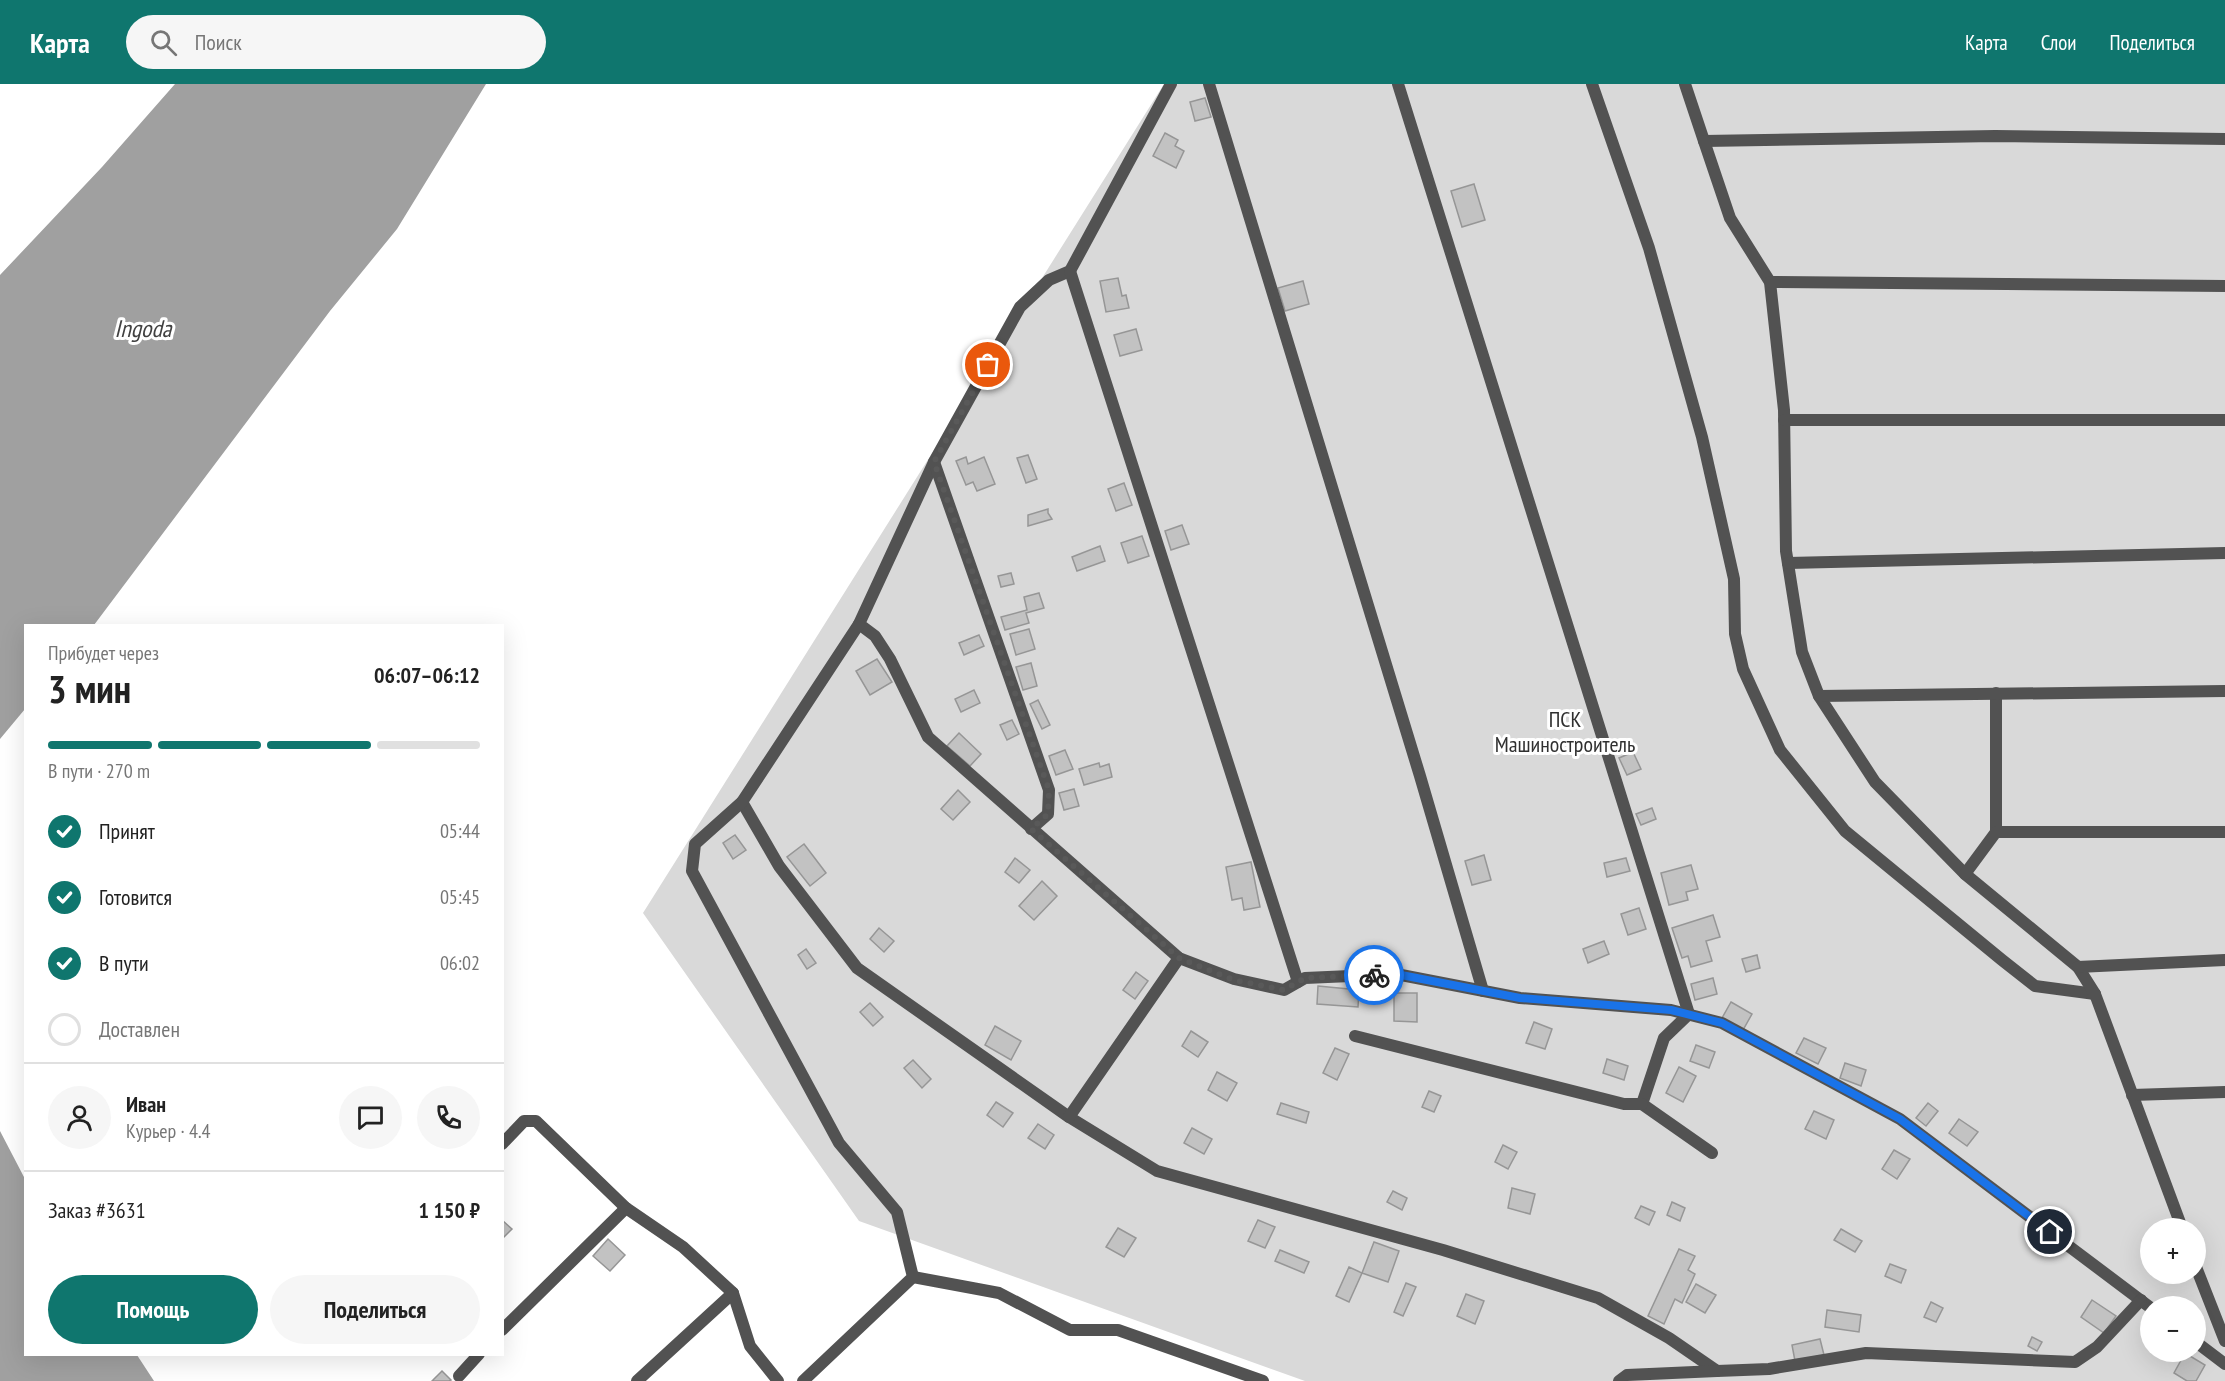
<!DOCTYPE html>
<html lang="ru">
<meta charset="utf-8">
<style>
:root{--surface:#fff;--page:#f6f6f6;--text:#222;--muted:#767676;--line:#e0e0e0;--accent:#0f766e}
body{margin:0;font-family:"PT Sans Narrow",sans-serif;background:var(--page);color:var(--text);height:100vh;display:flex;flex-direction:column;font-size:22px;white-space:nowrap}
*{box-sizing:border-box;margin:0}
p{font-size:20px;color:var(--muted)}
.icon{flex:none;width:33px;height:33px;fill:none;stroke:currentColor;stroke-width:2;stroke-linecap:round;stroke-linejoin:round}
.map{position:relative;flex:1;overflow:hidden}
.details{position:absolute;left:24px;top:540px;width:480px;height:732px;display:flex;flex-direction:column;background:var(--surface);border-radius:0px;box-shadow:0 6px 24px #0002}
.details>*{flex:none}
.tools{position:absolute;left:2140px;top:1134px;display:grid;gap:12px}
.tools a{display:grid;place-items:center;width:66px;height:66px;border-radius:50%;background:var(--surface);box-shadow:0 6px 24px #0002;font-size:30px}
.pin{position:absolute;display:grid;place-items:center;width:51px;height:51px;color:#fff;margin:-26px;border:3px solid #fff;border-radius:50%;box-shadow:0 2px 6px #0007}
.courier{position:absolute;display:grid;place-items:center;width:60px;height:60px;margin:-30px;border:4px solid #1a73e8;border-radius:50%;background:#fff;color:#222;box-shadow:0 2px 8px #0007}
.headline em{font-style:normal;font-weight:600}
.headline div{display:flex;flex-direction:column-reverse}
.headline{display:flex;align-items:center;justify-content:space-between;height:102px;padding:0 24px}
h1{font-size:39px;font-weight:600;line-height:45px}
.bar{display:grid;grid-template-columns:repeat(4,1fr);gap:9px 6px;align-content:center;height:72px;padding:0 24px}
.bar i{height:8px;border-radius:4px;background:var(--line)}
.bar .active{background:var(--accent)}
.bar p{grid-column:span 4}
.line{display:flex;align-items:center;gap:15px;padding:0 24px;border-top:2px solid var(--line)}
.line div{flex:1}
.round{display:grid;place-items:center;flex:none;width:63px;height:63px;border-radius:32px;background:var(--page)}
ol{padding:0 24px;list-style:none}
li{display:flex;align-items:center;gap:18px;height:66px}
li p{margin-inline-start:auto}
li .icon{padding:6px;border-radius:50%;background:var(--accent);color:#fff;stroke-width:4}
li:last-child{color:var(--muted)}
li i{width:33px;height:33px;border:3px solid var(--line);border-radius:50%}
.button{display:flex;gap:12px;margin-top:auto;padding:12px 24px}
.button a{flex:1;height:69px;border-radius:36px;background:var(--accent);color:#fff;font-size:24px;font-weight:600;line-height:69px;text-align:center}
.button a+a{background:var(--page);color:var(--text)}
header{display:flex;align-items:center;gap:36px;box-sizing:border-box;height:84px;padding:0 30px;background:var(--accent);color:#fff}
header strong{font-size:28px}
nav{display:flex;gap:33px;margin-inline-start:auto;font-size:21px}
.search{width:420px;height:54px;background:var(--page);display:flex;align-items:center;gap:15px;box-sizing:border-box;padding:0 21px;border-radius:33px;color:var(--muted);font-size:22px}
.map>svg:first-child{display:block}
.green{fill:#d9d9d9;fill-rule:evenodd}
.water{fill:#a0a0a0}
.building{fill:#c2c2c2;stroke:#969696;stroke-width:1.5}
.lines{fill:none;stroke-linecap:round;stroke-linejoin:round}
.street{stroke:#525252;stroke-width:12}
.done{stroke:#595959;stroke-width:6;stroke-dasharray:0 10.8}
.route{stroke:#1a73e8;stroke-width:8}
.labels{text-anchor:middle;stroke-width:6;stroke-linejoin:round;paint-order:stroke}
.park-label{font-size:22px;fill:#303030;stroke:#fff}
.water-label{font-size:24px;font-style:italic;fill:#414141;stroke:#fff}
</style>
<header>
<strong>Карта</strong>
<div class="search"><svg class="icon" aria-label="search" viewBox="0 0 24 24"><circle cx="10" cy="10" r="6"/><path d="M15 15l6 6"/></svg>Поиск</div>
<nav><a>Карта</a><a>Слои</a><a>Поделиться</a></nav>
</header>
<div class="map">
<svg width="2225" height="1297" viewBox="0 0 2225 1297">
<rect width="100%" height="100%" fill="#fff"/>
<path class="green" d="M1164,0H2225V1297H1305L859,1137L643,829ZM2151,1144H2196V1190H2151ZM2151,1222H2196V1268H2151Z"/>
<g class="water">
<path d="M175,0H486L397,145L330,227L94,541L26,542L25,625L0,655V191L102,83Z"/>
<path d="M0,1047L25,1095L26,1270L137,1271L154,1297H0Z"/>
</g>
<g class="building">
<path d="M1205,14L1211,33L1195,37L1190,18Z"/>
<path d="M1165,49L1178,56L1175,62L1184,67L1176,84L1153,72Z"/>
<path d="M1474,100L1485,136L1462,143L1451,107Z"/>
<path d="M1118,194L1122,212L1126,211L1129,224L1106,228L1100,197Z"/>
<path d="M1303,197L1309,220L1285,227L1278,204Z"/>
<path d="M1136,245L1142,266L1120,272L1114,251Z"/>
<path d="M1028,371L1037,395L1026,399L1017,374Z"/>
<path d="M966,373L968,380L984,373L995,400L977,407L973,398L966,401L956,377Z"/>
<path d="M1124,399L1132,421L1116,427L1108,405Z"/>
<path d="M1048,425V429L1052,435L1028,442V431Z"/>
<path d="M1182,441L1189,460L1171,466L1165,447Z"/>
<path d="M1142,452L1149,472L1128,479L1121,459Z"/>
<path d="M1100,462L1105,477L1077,487L1072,473Z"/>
<path d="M1011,489L1014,500L1001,503L998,492Z"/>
<path d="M1039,509L1044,524L1026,529L1029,539L1005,546L1001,533L1027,526L1024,513Z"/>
<path d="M1029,545L1035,565L1016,571L1010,550Z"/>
<path d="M979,551L984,562L964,571L959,559Z"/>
<path d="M877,575L892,598L870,611L856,587Z"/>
<path d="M1031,579L1037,602L1023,606L1016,583Z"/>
<path d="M974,606L980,619L961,628L955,615Z"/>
<path d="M1038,616L1050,641L1042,645L1030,620Z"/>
<path d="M1012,636L1019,650L1007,656L1000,641Z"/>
<path d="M959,649L981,670L970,682L947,662Z"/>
<path d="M1065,666L1073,685L1056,691L1049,672Z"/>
<path d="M1633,668L1641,685L1627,691L1619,674Z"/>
<path d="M1099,679L1100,683L1109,680L1112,693L1084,701L1079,685Z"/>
<path d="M1074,705L1079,722L1064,726L1059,709Z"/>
<path d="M958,706L970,718L953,736L941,725Z"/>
<path d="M1652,724L1656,735L1641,741L1636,730Z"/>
<path d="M735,751L746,766L733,775L723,759Z"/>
<path d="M804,760L826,789L810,802L787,773Z"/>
<path d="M1484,771L1491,796L1472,801L1465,777Z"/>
<path d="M1015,774L1030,786L1019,799L1005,788Z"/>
<path d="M1626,774L1630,787L1607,793L1604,779Z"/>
<path d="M1251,778L1260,823L1244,826L1242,814L1232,816L1226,783Z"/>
<path d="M1691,781L1698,805L1686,808L1688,816L1669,821L1661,789Z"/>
<path d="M1042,797L1057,812L1034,836L1019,822Z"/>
<path d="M1639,824L1646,845L1628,851L1621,830Z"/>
<path d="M1713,831L1720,853L1706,857L1712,877L1691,883L1688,872L1682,874L1672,844Z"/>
<path d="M879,844L894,857L884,868L870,855Z"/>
<path d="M1604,857L1609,870L1588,879L1583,865Z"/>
<path d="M806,865L816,879L807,885L798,871Z"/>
<path d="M1757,871L1760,884L1746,888L1742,875Z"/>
<path d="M1136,888L1148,897L1135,915L1123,906Z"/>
<path d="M1713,894L1717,910L1695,916L1691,900Z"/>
<path d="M1318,902L1359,906L1358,923L1317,920Z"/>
<path d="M1394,909H1417V938L1394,937Z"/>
<path d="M1731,918L1752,930L1743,946L1722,934Z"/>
<path d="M870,919L883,933L873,942L860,928Z"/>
<path d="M1534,938L1552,945L1545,965L1526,959Z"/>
<path d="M995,942L1021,957L1011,976L985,961Z"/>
<path d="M1191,947L1208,958L1198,973L1182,962Z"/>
<path d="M1804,954L1826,964L1818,980L1796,969Z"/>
<path d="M1696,961L1715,968L1709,984L1690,977Z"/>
<path d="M1335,964L1349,970L1337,996L1323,989Z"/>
<path d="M1607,975L1628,982L1624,996L1603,989Z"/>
<path d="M913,976L931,995L922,1004L904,984Z"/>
<path d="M1845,979L1866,986L1861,1002L1840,994Z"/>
<path d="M1679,983L1696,992L1683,1018L1666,1009Z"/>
<path d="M1217,988L1237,999L1227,1017L1208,1006Z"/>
<path d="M1429,1007L1441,1012L1434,1028L1422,1023Z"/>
<path d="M996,1018L1013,1029L1003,1043L987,1031Z"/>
<path d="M1281,1019L1309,1028L1306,1039L1277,1030Z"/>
<path d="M1928,1019L1938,1027L1926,1042L1916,1034Z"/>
<path d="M1814,1027L1834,1036L1826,1055L1805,1045Z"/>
<path d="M1959,1035L1978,1048L1967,1062L1949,1049Z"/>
<path d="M1038,1040L1054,1051L1045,1065L1028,1054Z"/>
<path d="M1192,1044L1212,1055L1204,1070L1184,1059Z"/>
<path d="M1503,1061L1517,1068L1508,1085L1495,1078Z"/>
<path d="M1894,1066L1910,1075L1897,1095L1882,1085Z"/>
<path d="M1512,1104L1535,1110L1530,1130L1508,1124Z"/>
<path d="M1393,1107L1407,1114L1402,1126L1387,1118Z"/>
<path d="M1672,1118L1685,1124L1680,1137L1667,1131Z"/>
<path d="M1641,1122L1655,1128L1649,1141L1635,1134Z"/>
<path d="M502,1136L512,1145L502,1155Z"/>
<path d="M1258,1136L1275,1143L1265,1164L1248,1157Z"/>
<path d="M1118,1144L1136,1154L1124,1173L1106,1163Z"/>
<path d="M1841,1145L1862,1157L1855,1168L1834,1156Z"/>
<path d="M608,1155L625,1171L610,1187L593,1172Z"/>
<path d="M1374,1158L1399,1167L1388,1198L1362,1189Z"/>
<path d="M1679,1165L1695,1172L1688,1186L1695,1190L1682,1219L1675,1215L1664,1240L1648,1232Z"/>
<path d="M1280,1166L1309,1178L1304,1189L1275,1177Z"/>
<path d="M1890,1180L1906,1186L1901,1199L1885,1192Z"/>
<path d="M1349,1183L1362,1189L1349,1218L1336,1212Z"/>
<path d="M1406,1199L1416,1203L1403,1232L1394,1228Z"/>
<path d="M1696,1200L1716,1211L1705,1229L1686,1218Z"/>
<path d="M1466,1210L1484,1217L1475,1240L1457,1232Z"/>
<path d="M2092,1216L2116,1232L2104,1249L2081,1233Z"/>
<path d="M1931,1218L1943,1224L1936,1238L1924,1233Z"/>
<path d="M1827,1226L1861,1231L1859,1248L1825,1243Z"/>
<path d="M2032,1253L2042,1258L2037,1267L2028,1262Z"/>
<path d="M1820,1255L1824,1271L1795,1277L1792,1261Z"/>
<path d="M2185,1269L2205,1281L2196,1297H2187L2174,1289Z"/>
<path d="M442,1287L451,1296L449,1297H432Z"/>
</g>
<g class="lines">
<g class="street">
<path d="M1171,0L1070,187L1049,196L1020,223L934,378L859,540L875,552L890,575L928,653L1179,874L1234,895L1284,906L1305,894L1396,890L1520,914L1671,926L1722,939L1900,1035L2151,1224"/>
<path d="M1209,0L1420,692L1483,907"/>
<path d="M1398,0L1689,930L1664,954L1642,1020L1712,1069"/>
<path d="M1592,0L1649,164L1702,353L1734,495L1735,550L1743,585L1780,666L1845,747L2002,876L2035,902L2095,910"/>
<path d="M1685,0L1704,57L1995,52L2225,55"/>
<path d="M1704,57L1730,134L1770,198L1784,326L1786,467L1802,568L1819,612L1875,698L1965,790L2078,883L2095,910L2182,1144"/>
<path d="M1070,187L1298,898"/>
<path d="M1770,198L2225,202"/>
<path d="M1784,336H2225"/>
<path d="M934,378L1049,706L1048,730L1031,745"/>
<path d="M1788,479L2225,469"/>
<path d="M1996,609V748"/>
<path d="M1819,612L2225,607"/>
<path d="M742,718L779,782L857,884L1069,1033L1157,1087L1443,1166L1598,1214L1669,1254L1717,1287L1769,1285L1866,1269L2075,1278L2097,1263L2141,1216"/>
<path d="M1965,790L1996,748H2225"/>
<path d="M2078,883L2225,876"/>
<path d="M1355,952L1624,1020H1642"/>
<path d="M2132,1011L2225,1008"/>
<path d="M1069,1033L1179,874"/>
<path d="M502,1060L524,1037H536L626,1124L683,1163L733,1209L750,1262L778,1297"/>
<path d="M2196,1183L2225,1257"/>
<path d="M913,1193L999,1209L1070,1246H1118L1263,1297"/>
<path d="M502,1246L626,1124"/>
<path d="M2196,1258L2225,1280"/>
<path d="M459,1292L479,1270"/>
<path d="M637,1297L733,1209"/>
<path d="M803,1297L913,1193L897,1128L839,1059L692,787L695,760L742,718L859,540"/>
<path d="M1619,1297L1627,1291L1717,1287"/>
</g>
</g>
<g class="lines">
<path class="done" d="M988,281L934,378L1049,706L1048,730L1031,745L1179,874L1234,896L1284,906L1305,894L1374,891"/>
<path class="route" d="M1374,891L1396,890L1520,914L1671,926L1722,939L1900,1035L2050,1148"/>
</g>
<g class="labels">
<g class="park-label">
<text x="1565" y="643">ПСК<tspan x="1565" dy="25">Машиностроитель</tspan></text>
</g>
<g class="water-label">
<text x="143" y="253">Ingoda</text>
</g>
</g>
</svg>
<div class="tools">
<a>+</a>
<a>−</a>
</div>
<div class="pin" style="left:988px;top:281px;background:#ea580c"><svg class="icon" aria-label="bag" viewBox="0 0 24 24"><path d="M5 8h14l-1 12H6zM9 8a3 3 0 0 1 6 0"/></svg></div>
<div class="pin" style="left:2050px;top:1148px;background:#1f2937"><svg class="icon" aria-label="home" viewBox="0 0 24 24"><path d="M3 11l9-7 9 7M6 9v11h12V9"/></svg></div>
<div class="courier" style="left:1374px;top:891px"><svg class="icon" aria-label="bike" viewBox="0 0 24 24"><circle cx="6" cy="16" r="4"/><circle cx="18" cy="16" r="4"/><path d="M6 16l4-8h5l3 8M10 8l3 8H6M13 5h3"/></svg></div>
<section class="details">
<div class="headline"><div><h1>3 мин</h1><p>Прибудет через</p></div><em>06:07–06:12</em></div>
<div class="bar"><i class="active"></i><i class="active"></i><i class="active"></i><i></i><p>В пути · 270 m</p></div>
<ol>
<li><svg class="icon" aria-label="check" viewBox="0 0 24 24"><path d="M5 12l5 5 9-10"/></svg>Принят<p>05:44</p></li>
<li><svg class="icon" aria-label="check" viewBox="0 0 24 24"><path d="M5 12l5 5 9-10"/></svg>Готовится<p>05:45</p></li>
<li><svg class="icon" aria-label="check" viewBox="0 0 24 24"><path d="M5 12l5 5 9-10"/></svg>В пути<p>06:02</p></li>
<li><i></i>Доставлен</li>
</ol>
<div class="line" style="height:108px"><a class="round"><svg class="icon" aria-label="person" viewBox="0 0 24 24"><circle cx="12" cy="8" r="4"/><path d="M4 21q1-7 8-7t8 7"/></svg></a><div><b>Иван</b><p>Курьер · 4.4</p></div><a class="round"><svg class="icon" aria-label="chat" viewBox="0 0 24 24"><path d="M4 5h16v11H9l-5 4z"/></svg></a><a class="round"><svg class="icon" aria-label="phone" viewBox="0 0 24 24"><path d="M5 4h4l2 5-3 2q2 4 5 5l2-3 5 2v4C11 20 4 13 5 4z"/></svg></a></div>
<div class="line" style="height:78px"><div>Заказ #3631</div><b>1 150 ₽</b></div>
<div class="button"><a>Помощь</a><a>Поделиться</a></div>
</section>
</div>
